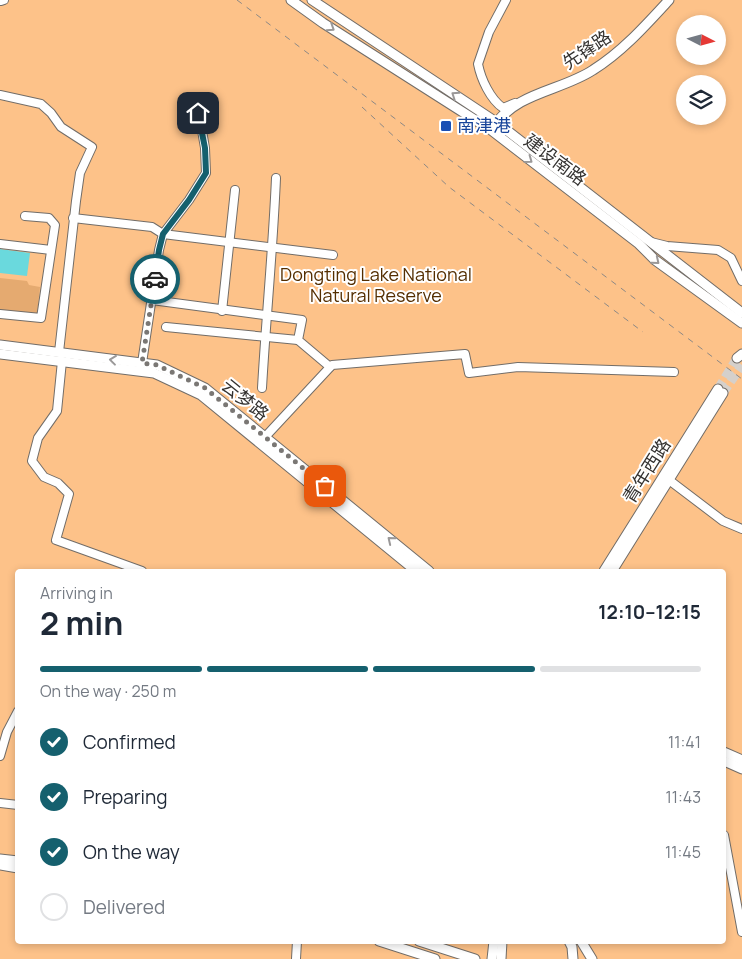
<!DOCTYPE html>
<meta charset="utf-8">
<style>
:root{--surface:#fff;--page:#f2f2f3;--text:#1f2937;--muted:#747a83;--line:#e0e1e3;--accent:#15606e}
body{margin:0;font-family:Manrope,"Noto Sans SC",sans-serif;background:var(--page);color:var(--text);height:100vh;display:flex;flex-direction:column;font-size:19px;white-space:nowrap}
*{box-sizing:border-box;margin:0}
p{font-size:16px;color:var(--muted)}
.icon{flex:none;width:28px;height:28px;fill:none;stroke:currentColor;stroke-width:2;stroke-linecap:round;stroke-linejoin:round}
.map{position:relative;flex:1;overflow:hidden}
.details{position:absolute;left:15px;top:569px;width:711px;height:375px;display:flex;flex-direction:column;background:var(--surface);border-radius:5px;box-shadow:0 2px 8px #0003}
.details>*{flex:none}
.needle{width:32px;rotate:96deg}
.controls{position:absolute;left:676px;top:15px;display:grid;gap:10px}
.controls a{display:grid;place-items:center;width:50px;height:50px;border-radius:50%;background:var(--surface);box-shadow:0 2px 8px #0003;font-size:25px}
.pin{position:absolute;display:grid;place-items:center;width:42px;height:42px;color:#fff;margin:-21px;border-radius:10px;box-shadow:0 2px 8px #0006}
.courier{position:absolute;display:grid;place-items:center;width:50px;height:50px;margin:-25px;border:4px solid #15606e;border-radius:50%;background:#fff;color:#222;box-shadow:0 1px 6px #0007}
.overview em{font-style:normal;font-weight:700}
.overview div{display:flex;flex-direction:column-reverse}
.overview{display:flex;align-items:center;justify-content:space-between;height:85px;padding:0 25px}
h1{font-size:32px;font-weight:700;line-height:38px}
.bar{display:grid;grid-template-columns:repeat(4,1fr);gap:8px 5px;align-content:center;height:60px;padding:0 25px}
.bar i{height:6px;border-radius:4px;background:var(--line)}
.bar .on{background:var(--accent)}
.bar p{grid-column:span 4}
ol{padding:0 25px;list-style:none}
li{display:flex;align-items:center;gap:15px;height:55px}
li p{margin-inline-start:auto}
li .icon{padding:5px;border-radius:50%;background:var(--accent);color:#fff;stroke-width:4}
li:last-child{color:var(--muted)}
li i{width:28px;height:28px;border:2px solid var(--line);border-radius:50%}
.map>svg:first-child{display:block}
.green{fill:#fdc289;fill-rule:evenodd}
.forest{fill:#e5aa70}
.water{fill:#6ad9dd}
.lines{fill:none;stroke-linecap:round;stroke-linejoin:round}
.major-tunnel{stroke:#d5d0cb;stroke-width:9;stroke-dasharray:9 4.5;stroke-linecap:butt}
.minor-casing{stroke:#726d68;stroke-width:10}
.major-casing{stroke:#726d68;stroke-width:11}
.minor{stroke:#fff;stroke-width:8}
.major{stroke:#fff;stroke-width:9}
.rail{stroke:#8c8885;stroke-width:1;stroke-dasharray:6 6;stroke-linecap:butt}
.oneway{stroke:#9a9898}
.done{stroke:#7a7774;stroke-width:5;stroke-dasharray:0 9}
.route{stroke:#15606e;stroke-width:6}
.transit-dot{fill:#1a4fb4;stroke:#fff;stroke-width:2}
.labels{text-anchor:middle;stroke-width:4;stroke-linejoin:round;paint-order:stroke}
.street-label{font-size:18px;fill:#343230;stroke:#fff}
.transit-label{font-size:18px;fill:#164399;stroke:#fff;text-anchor:start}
.park-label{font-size:18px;fill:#542e00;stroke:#fff}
</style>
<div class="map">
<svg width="742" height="959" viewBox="0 0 742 959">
<rect width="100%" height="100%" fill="#fdf7f2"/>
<path class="green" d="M0,0H742V959H0ZM685,24H718V56H685ZM685,84H718V116H685ZM18,571H724V941H18Z"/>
<path class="forest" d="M0,278L27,281L29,285L40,287L37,314L0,310Z"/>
<path class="water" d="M0,249L30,253L27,276L0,273Z"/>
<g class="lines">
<g class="major-tunnel">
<path d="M718,389L737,358"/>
<path d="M723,393L742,365"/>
</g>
<defs>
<g id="minor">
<path d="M506,0L489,32L478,64C481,79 490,99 503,108L515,103"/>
<path d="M1,1L4,0"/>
<path d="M0,95L41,104L51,113L61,127L92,147L80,173L76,201L59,352"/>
<path d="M73,218L152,227L163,234L333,255"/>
<path d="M651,242L667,246L718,250L731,258L742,281"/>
<path d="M0,244L51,250"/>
<path d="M152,300L302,320L298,340L330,367"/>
<path d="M222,311L235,190"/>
<path d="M0,314L41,318L55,225L49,218L25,216"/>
<path d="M166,327L298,340"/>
<path d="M62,361L57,411L38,438L32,461L44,477L58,483L69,494L56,540L142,571"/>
<path d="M142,363L159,250L163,234L189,200L206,173L205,148L199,113"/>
<path d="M262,388C266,318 273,248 276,178"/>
<path d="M265,437L332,365L465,354L469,373L518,367L674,372"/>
<path d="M669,480L723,521L742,529"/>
<path d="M0,756L7,732L18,711"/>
<path d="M0,803L18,805"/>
<path d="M724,835L742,932"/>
<path d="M296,959L297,941"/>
</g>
<g id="major">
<path d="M291,0L323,23L491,130L639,244L655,260L742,323"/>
<path d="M312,0L496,122L742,313"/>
<path d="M494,126C517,92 561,91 593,70C622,52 646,25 669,0"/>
<path d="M0,345L157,365L205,388L429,571"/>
<path d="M0,354L154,373L201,395L416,571"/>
<path d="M737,358L742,354"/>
<path d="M604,571L718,389"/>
<path d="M612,571L723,393"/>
<path d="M724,752L742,760"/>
<path d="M724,761L742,769"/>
<path d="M0,859L18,861"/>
<path d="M0,865L18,868"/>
<path d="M379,941L435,959"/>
<path d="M419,941L475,959"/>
<path d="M569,941L572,947L573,959"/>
<path d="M581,941L592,959"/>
<path d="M492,959L494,941"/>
<path d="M501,959L502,941"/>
</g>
</defs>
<use href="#minor" class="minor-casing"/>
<use href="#major" class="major-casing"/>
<use href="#minor" class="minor"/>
<use href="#major" class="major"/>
<g class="rail">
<path d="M237,0L742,379"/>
<path d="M362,107L449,187L643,332"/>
</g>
</g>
<defs><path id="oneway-chevron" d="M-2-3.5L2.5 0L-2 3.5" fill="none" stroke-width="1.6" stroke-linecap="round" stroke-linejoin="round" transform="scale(1.25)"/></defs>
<g class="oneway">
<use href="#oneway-chevron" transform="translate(331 28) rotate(33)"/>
<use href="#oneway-chevron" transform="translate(455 95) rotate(-146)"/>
<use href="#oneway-chevron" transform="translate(529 160) rotate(36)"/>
<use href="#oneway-chevron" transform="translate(656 261) rotate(39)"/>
<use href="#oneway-chevron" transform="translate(113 360) rotate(-173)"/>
<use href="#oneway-chevron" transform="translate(391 540) rotate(-141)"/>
</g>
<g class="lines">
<path class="done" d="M155,279L142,363L157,365L205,388L325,486"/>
<path class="route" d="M155,279L159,250L163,234L189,200L206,173L205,148L198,113"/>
</g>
<rect class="transit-dot" x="440" y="120" width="12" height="12" rx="2.5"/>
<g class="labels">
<g class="street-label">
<text transform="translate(587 50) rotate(-34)" y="6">先锋路</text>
<text transform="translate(555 160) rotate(37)" y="6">建设南路</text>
<text transform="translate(245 400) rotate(39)" y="6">云梦路</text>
<text transform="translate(647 471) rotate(-58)" y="6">青年西路</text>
</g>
<g class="transit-label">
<text x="457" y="132">南津港</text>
</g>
<g class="park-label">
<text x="376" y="281">Dongting Lake National<tspan x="376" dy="21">Natural Reserve</tspan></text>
</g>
</g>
</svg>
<div class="controls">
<a><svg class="needle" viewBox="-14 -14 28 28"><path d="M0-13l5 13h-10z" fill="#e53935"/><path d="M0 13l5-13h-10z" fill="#747a83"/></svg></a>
<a><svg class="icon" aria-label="layers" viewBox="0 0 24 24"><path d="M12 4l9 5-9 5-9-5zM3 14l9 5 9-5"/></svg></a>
</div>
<div class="pin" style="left:325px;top:486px;background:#ea580c"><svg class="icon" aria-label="bag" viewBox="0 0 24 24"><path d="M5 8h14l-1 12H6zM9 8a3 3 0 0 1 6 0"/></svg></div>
<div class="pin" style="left:198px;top:113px;background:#1f2937"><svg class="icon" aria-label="home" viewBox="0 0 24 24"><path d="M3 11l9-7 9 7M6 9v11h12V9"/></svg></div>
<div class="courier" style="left:155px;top:279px"><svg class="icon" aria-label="car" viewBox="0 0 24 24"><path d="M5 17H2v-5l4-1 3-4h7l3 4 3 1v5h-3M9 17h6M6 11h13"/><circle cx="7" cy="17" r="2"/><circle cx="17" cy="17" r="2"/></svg></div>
<section class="details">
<div class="overview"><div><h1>2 min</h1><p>Arriving in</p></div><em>12:10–12:15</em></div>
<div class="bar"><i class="on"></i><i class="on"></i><i class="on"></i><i></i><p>On the way · 250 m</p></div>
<ol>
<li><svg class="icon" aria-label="check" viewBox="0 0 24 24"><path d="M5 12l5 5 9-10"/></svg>Confirmed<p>11:41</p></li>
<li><svg class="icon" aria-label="check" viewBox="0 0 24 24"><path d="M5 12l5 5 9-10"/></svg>Preparing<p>11:43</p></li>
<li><svg class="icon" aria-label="check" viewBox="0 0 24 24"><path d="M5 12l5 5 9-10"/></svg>On the way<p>11:45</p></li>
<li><i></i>Delivered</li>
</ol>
</section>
</div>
